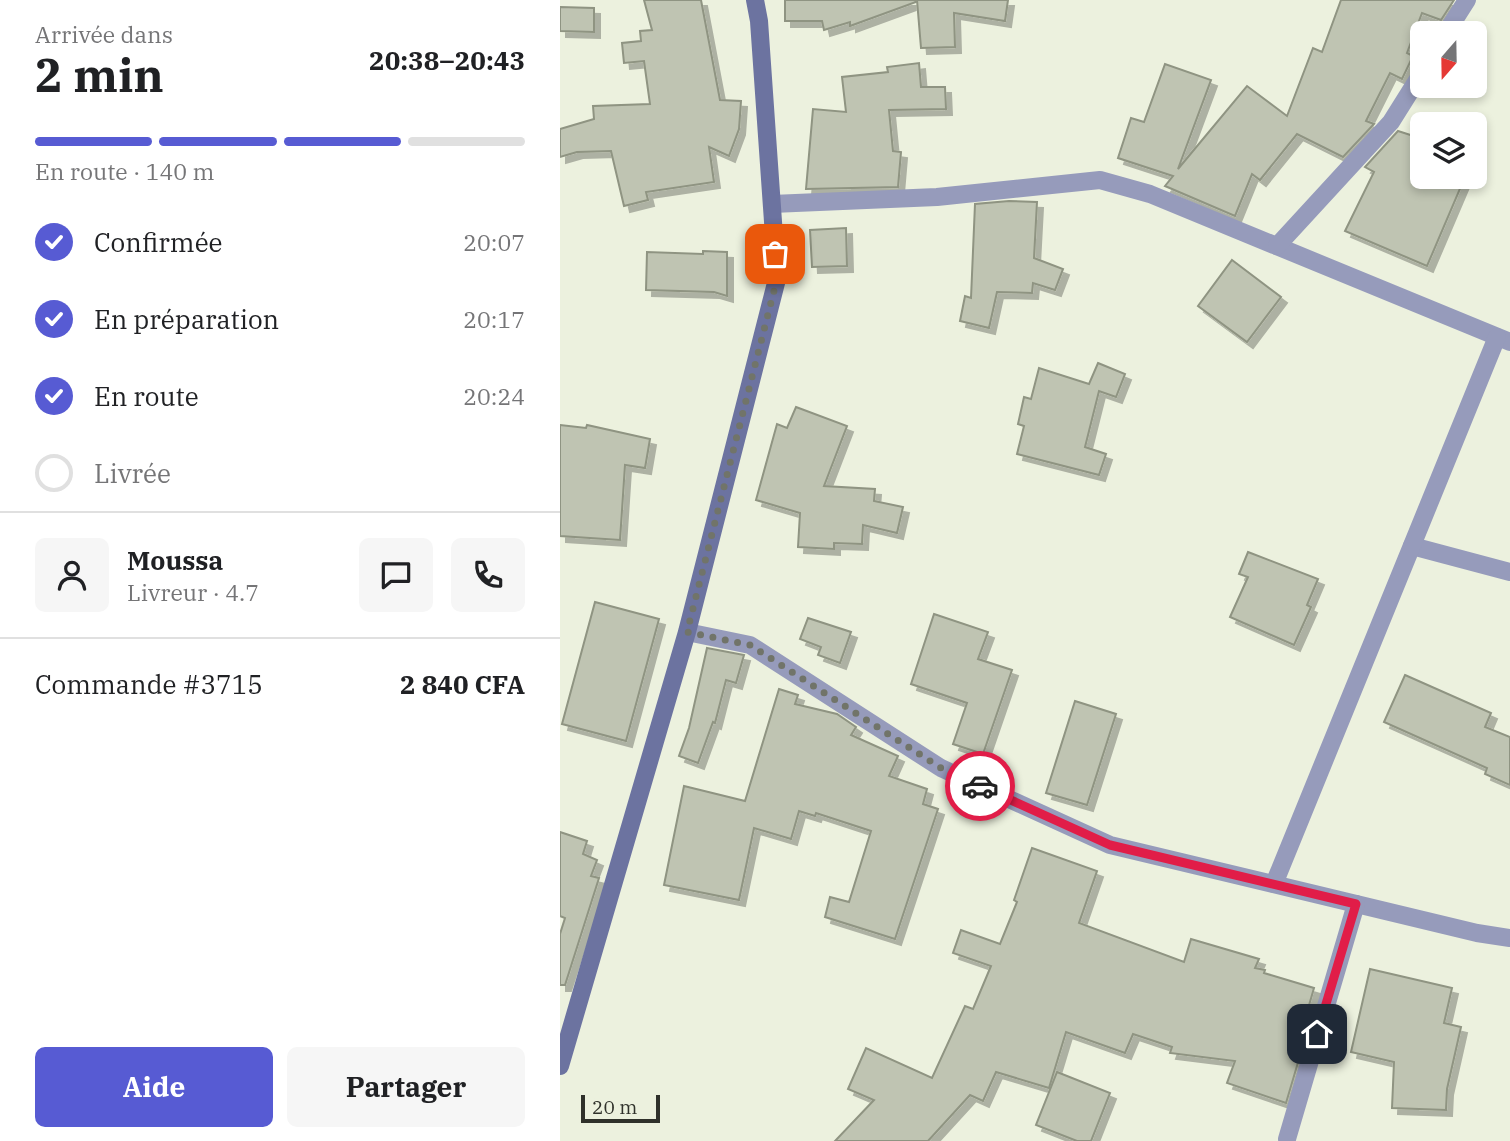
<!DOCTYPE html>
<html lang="fr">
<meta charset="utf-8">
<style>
:root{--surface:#fff;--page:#f6f6f6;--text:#202124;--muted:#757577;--line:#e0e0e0;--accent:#575bd3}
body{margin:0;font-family:"IBM Plex Serif",serif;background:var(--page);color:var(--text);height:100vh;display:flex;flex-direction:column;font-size:26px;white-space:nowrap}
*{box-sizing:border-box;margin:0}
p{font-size:23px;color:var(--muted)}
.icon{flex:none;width:38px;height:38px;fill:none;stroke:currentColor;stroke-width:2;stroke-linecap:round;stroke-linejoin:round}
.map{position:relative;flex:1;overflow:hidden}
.side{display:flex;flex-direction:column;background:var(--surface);width:560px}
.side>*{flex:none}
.needle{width:46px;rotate:200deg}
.tools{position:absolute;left:850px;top:21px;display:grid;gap:14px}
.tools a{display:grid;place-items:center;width:77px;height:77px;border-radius:10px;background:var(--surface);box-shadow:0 4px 10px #0003;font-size:35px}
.scale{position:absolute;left:21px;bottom:18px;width:79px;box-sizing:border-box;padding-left:7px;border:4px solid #2f312a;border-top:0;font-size:19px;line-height:24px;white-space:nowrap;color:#2f312a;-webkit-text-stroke:5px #ecf1de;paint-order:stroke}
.pin{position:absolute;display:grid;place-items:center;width:60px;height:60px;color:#fff;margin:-30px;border-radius:14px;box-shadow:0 4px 10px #0006}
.courier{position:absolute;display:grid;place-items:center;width:70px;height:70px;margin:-35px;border:5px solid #e11d48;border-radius:50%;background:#fff;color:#222;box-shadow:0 2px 9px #0007}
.overview em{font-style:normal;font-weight:700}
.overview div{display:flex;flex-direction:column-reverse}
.overview{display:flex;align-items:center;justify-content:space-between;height:119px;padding:0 35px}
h1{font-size:46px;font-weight:700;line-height:52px}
.bar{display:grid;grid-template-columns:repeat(4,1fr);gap:10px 7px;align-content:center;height:84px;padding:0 35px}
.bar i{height:9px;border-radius:5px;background:var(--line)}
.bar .current{background:var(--accent)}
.bar p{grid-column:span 4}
.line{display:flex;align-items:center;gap:18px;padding:0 35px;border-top:2px solid var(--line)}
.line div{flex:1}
.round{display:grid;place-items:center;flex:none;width:74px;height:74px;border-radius:10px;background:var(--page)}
ol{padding:0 35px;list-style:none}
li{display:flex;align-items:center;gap:21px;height:77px}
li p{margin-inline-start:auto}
li .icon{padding:7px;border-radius:50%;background:var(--accent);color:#fff;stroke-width:4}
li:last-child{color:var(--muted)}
li i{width:38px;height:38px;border:4px solid var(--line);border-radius:50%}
.button{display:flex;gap:14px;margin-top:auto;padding:14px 35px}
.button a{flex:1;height:80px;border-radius:10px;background:var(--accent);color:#fff;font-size:28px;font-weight:700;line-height:80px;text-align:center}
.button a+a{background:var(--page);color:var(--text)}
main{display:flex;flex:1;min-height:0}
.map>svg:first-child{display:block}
.building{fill:#bfc4b2;stroke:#8f9482;stroke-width:2;filter:url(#shadow)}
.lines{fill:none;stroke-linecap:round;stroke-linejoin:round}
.minor{stroke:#969bbb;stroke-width:18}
.secondary{stroke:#6c73a0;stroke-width:18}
.done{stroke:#717469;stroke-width:7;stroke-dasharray:0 12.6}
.route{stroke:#e11d48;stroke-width:9}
</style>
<main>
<section class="side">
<div class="overview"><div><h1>2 min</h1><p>Arrivée dans</p></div><em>20:38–20:43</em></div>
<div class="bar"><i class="current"></i><i class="current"></i><i class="current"></i><i></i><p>En route · 140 m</p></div>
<ol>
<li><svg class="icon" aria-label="check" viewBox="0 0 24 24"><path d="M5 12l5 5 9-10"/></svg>Confirmée<p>20:07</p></li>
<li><svg class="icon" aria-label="check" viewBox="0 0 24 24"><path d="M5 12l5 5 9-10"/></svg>En préparation<p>20:17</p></li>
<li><svg class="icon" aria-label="check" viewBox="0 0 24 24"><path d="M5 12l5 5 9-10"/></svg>En route<p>20:24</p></li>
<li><i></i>Livrée</li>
</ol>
<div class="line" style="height:126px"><a class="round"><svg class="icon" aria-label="person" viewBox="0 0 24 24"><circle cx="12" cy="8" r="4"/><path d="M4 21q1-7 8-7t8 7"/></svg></a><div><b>Moussa</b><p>Livreur · 4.7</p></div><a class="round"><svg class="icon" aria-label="chat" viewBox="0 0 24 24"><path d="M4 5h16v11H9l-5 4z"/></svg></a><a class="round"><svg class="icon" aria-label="phone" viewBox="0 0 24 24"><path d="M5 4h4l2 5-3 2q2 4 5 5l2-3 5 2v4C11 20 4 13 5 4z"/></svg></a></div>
<div class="line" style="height:91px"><div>Commande #3715</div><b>2 840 CFA</b></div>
<div class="button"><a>Aide</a><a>Partager</a></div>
</section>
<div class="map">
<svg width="950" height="1141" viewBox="0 0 950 1141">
<defs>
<filter id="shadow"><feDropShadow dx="6" dy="6" stdDeviation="0" flood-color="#0004"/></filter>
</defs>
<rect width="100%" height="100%" fill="#ecf1de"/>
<g class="building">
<path d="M84,0H141L160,100L181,101L179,129L169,156L149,147L154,182L86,192L88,200L64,206L51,151L17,152L0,157V129L34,119L33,106L90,104L84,61L64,63L62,43L81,41L80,31L92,30Z"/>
<path d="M225,0H355L356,2L290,26V22L264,30L262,21H225Z"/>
<path d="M357,0H448L445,21L394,13L395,47L361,48Z"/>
<path d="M781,0H894L881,20L862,13L847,53L853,56L842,79L830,73L806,121L814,124L783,157L737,134L700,180L692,174L675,216L605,186L613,176L558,158L571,118L584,122L605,64L651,80L618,169L687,86L727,116L753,48L762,52Z"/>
<path d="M0,7L34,8V32L0,31Z"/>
<path d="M359,63L361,87H385L386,109L329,110L333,151L341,152L338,187L246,189L253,109L286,112L282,77L328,72L327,67Z"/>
<path d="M838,131L863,139V177H905L867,266L785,231L814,172L805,167Z"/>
<path d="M449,201L477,202L474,258L503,269L495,290L473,283L472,293L437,292L429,328L400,321L405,296L411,298L415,204Z"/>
<path d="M286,228L287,266L252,267L250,230Z"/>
<path d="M143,251L167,252V296L154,292L86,290L87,252L143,254Z"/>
<path d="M672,260L721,297L687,342L638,306Z"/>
<path d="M538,363L565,374L556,397L539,391L525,447L546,454L539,475L457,454L464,426L458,424L464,397L471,399L479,368L529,384Z"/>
<path d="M236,407L287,426L264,486L315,489L314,501L343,507L337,533L303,525L302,544L274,543V549L238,547L240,513L196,500L217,424L227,428Z"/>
<path d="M0,425L26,428L27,425L90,439L85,468L65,465L60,540L0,536Z"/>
<path d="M688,552L758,579L747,605L751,607L734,645L670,617L688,577L679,574Z"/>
<path d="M35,602L99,619L66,741L2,724Z"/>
<path d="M374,614L428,632L418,659L452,670L423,754L393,744L407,703L351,684Z"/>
<path d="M248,618L291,632L280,663L258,655L261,647L240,639Z"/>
<path d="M147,648L184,655L176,683L166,680L155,723L153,722L138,763L119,756L129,728Z"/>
<path d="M845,675L931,713L925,727L950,737V785L925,774L927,768L824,722Z"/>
<path d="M219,689L238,695L235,704L277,714L296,727L291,735L338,756L329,776L367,789L363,804L378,809L335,939L265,917L270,897L289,902L311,831L256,813L255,816L239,811L231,839L194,828L179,900L104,885L124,786L185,801Z"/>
<path d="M515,701L556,714L527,805L486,793Z"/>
<path d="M0,832L27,841L23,854L37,860L31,876L39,878L5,985H0V934L5,918L0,916Z"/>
<path d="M472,848L537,871L519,923L624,962L631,939L699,959L695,968L705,970L704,973L754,988L734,1057L739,1059L726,1103L667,1083L675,1061L610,1053L612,1047L573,1034L565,1053L506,1032L489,1088L436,1072L423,1101L410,1095L368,1141H275L314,1100L288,1089L306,1048L372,1078L405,1006L413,1009L431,966L393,953L401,930L440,944L457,902L454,900Z"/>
<path d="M810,969L892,988L884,1023L901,1027L887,1089L886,1110L832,1108L834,1062L791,1052Z"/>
<path d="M497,1072L550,1093L531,1141H517L476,1125Z"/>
</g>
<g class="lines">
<g class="minor">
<path d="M886,33L907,0"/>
<path d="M212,204L377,197L540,180L590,194L950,342"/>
<path d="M717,246L831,122L863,71"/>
<path d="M852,546L950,572"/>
<path d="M127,632L190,645L381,768L550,845L917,933L950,938"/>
<path d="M714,884L937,337"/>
<path d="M727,1139L796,904"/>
</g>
<path class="secondary" d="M0,1066L127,632L217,279L199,21L195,0"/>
</g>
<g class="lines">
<path class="done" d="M215,254L217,279L127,632L190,645L381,768L420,786"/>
<path class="route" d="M420,786L550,845L796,904L757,1034"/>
</g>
</svg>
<div class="tools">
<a><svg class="needle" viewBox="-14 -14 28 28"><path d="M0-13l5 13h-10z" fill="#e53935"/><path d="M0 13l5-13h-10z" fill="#757577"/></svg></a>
<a><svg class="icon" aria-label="layers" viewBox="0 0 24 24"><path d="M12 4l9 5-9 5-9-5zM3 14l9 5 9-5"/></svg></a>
</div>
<div class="scale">20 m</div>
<div class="pin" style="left:215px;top:254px;background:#ea580c"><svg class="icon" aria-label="bag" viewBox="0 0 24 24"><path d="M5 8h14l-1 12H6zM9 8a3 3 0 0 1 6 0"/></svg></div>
<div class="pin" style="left:757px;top:1034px;background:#1f2937"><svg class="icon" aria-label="home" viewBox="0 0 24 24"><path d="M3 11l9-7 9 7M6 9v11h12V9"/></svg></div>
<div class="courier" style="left:420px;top:786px"><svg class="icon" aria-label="car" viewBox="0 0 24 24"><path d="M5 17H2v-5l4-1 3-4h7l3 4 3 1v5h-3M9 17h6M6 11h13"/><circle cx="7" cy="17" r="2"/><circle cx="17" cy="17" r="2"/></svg></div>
</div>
</main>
